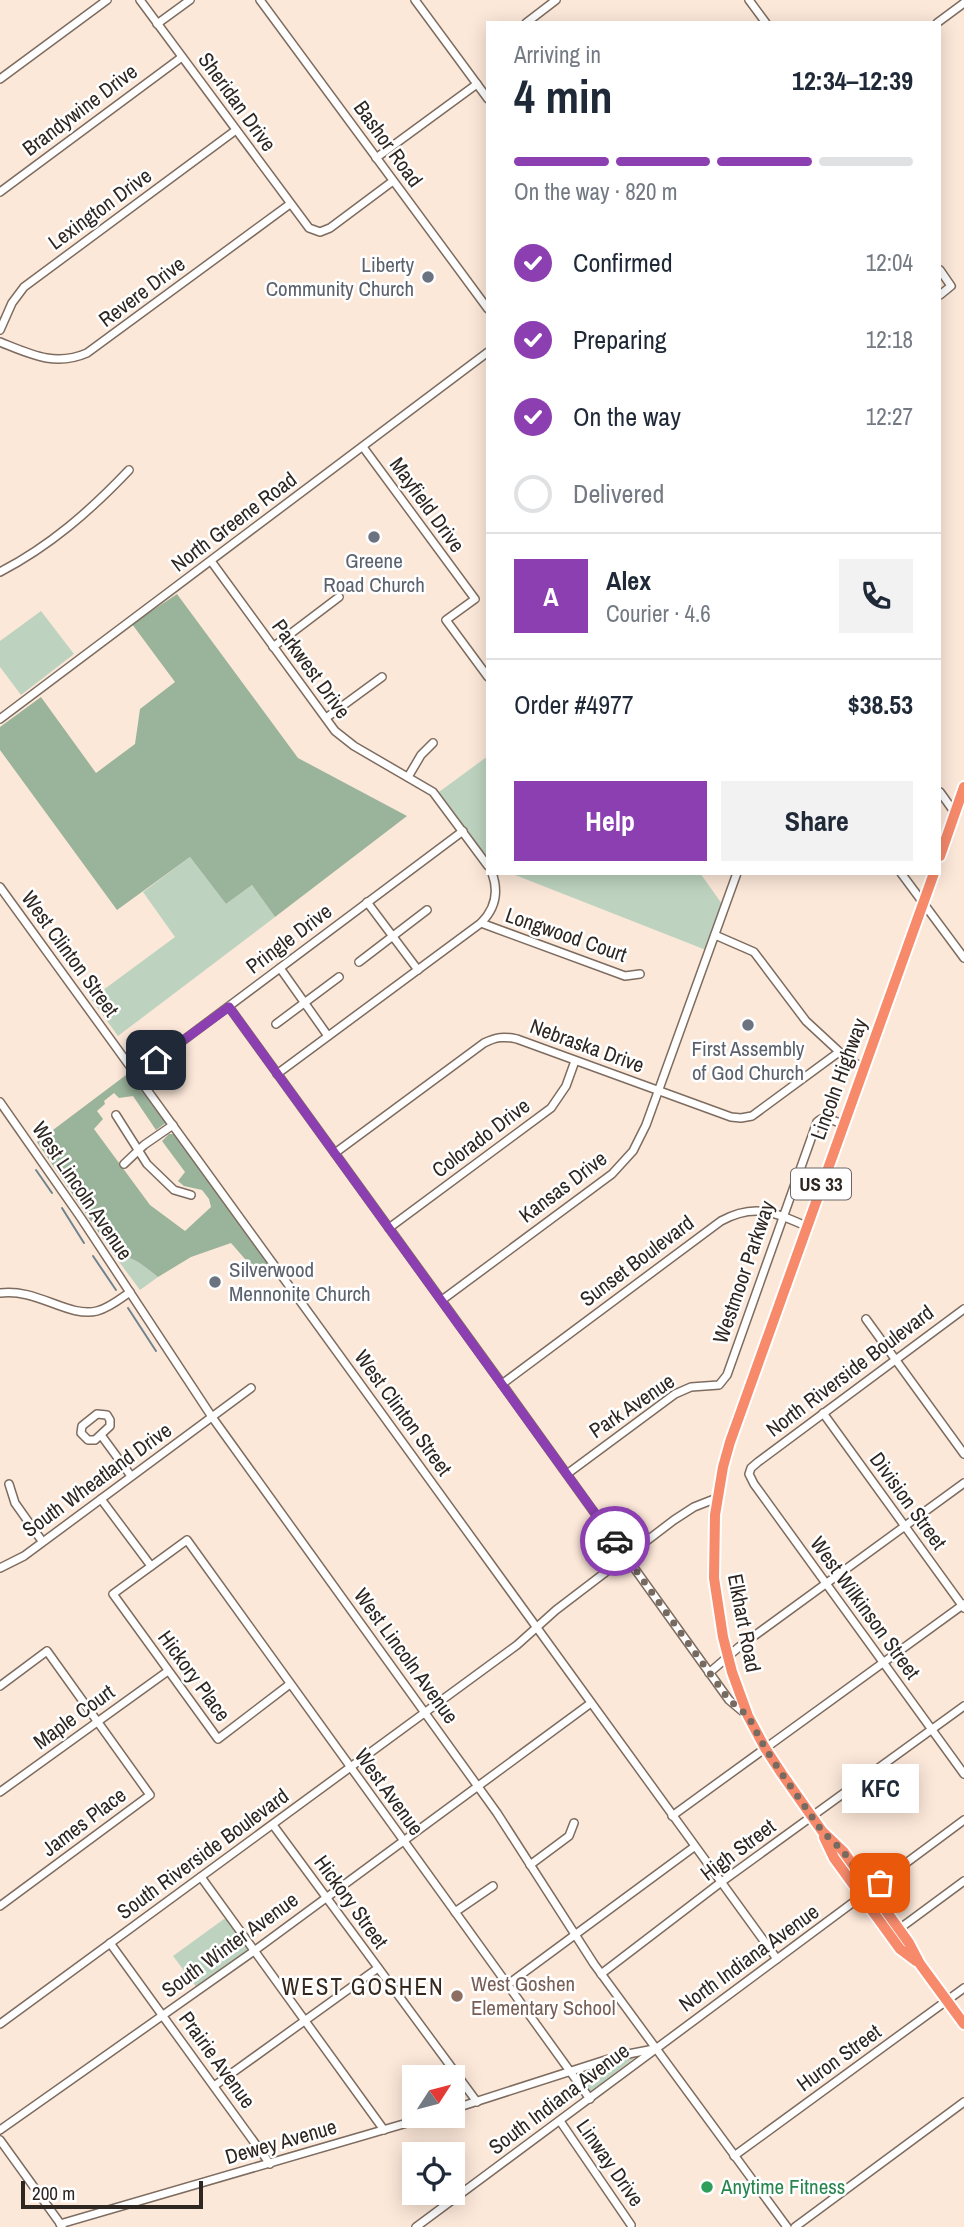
<!DOCTYPE html>
<meta charset="utf-8">
<style>
:root{--surface:#fff;--page:#f2f2f3;--text:#1f2937;--muted:#747a83;--line:#e0e1e3;--accent:#8c3fb1}
body{margin:0;font-family:"Archivo Narrow",sans-serif;background:var(--page);color:var(--text);height:100vh;display:flex;flex-direction:column;font-size:26px;white-space:nowrap}
*{box-sizing:border-box;margin:0}
p{font-size:23px;color:var(--muted)}
.icon{flex:none;width:38px;height:38px;fill:none;stroke:currentColor;stroke-width:2;stroke-linecap:round;stroke-linejoin:round}
.map{position:relative;flex:1;overflow:hidden}
.drawer{position:absolute;left:486px;top:21px;width:455px;height:854px;display:flex;flex-direction:column;background:var(--surface);border-radius:0px;box-shadow:0 4px 18px #0003}
.drawer>*{flex:none}
.needle{width:46px;rotate:54deg}
.tools{position:absolute;left:402px;top:2065px;display:grid;gap:14px}
.tools a{display:grid;place-items:center;width:63px;height:63px;border-radius:0px;background:var(--surface);box-shadow:0 4px 18px #0003;font-size:35px}
.scale{position:absolute;left:21px;bottom:18px;width:182px;box-sizing:border-box;padding-left:7px;border:4px solid #2e2621;border-top:0;font-size:19px;line-height:24px;white-space:nowrap;color:#2e2621;-webkit-text-stroke:5px #fff;paint-order:stroke}
.pin{position:absolute;display:grid;place-items:center;width:60px;height:60px;color:#fff;margin:-30px;border-radius:14px;box-shadow:0 4px 10px #0006}
.courier{position:absolute;display:grid;place-items:center;width:70px;height:70px;margin:-35px;border:5px solid #8c3fb1;border-radius:50%;background:#fff;color:#222;box-shadow:0 2px 9px #0007}
.bubble{position:absolute;height:49px;border-radius:0px;background:var(--surface);box-shadow:0 4px 18px #0003;font-size:23px;font-weight:800;line-height:49px;text-align:center}
.overview em{font-style:normal;font-weight:800}
.overview div{display:flex;flex-direction:column-reverse}
.overview{display:flex;align-items:center;justify-content:space-between;height:119px;padding:0 28px}
h1{font-size:46px;font-weight:800;line-height:52px}
.bar{display:grid;grid-template-columns:repeat(4,1fr);gap:10px 7px;align-content:center;height:84px;padding:0 28px}
.bar i{height:9px;border-radius:5px;background:var(--line)}
.bar .selected{background:var(--accent)}
.bar p{grid-column:span 4}
.line{display:flex;align-items:center;gap:18px;padding:0 28px;border-top:2px solid var(--line)}
.line div{flex:1}
.round{display:grid;place-items:center;flex:none;width:74px;height:74px;border-radius:0px;background:var(--page)}
ol{padding:0 28px;list-style:none}
li{display:flex;align-items:center;gap:21px;height:77px}
li p{margin-inline-start:auto}
li .icon{padding:7px;border-radius:50%;background:var(--accent);color:#fff;stroke-width:4}
li:last-child{color:var(--muted)}
li i{width:38px;height:38px;border:4px solid var(--line);border-radius:50%}
.primary-button{display:flex;gap:14px;margin-top:auto;padding:14px 28px}
.primary-button a{flex:1;height:80px;border-radius:0px;background:var(--accent);color:#fff;font-size:28px;font-weight:800;line-height:80px;text-align:center}
.primary-button a+a{background:var(--page);color:var(--text)}
.map>svg:first-child{display:block}
.green{fill:#bdd3bf}
.forest{fill:#9ab39b}
.lines{fill:none;stroke-linecap:round;stroke-linejoin:round}
.stream{stroke:#6f848e;stroke-width:2}
.minor-casing{stroke:#7d6c5f;stroke-width:10}
.highway-casing{stroke:#fff;stroke-width:14}
.minor{stroke:#fff;stroke-width:7}
.highway{stroke:#f78a6b;stroke-width:10}
.done{stroke:#766a61;stroke-width:7;stroke-dasharray:0 12.6}
.route{stroke:#8c3fb1;stroke-width:9}
.worship-dot{fill:#6b7280;stroke:#fff;stroke-width:2.5}
.education-dot{fill:#8d6e63;stroke:#fff;stroke-width:2.5}
.leisure-dot{fill:#2e9e5b;stroke:#fff;stroke-width:2.5}
.labels{text-anchor:middle;stroke-width:5;stroke-linejoin:round;paint-order:stroke}
.shield{fill:#fff;stroke:#6d6764;stroke-width:2}
.shield-label{font-size:19px;font-weight:bold;fill:#2e2621}
.street-label{font-size:21px;fill:#2e2621;stroke:#fff}
.worship-label{font-size:21px;fill:#5b616d;stroke:#fff}
.education-label{font-size:21px;fill:#785e54;stroke:#fff;text-anchor:start}
.leisure-label{font-size:21px;fill:#27864d;stroke:#fff;text-anchor:start}
.neighbourhood-label{font-size:23px;letter-spacing:2px;fill:#36281d;stroke:#fff}
</style>
<div class="map">
<svg width="964" height="2227" viewBox="0 0 964 2227">
<rect width="100%" height="100%" fill="#fce8d9"/>
<g class="green">
<path d="M41,611L74,654L21,695L0,667V641Z"/>
<path d="M488,756V859L439,792Z"/>
<path d="M190,857L226,904L252,885L275,917L118,1036L91,999L175,937L143,892Z"/>
<path d="M510,873H700L722,904L706,950Z"/>
<path d="M114,1255C132,1255 144,1266 158,1277L140,1290Z"/>
<path d="M224,1919L227,1920L248,1947L247,1953L197,1988L173,1956Z"/>
<path d="M638,2055L591,2092L579,2077V2073L625,2060L624,2057Z"/>
</g>
<g class="forest">
<path d="M177,594L298,758L407,816L275,917L252,885L226,904L190,857L117,910L0,750V727L41,697L96,773L135,744L140,709L175,682L132,624Z"/>
<path d="M130,1072L167,1122L156,1130L133,1096L119,1098L114,1093L104,1101L105,1104L97,1111L103,1119L94,1129L150,1205L185,1231L211,1207L209,1199L202,1190L184,1186L178,1181L185,1172L162,1141L169,1134H176L271,1267L267,1274L260,1276L231,1243L191,1257L158,1277C144,1266 132,1255 114,1255L37,1142Z"/>
</g>
<g class="lines">
<g class="stream">
<path d="M36,1170L52,1193"/>
<path d="M62,1208L84,1243"/>
<path d="M93,1256L116,1290"/>
<path d="M128,1308L156,1351"/>
</g>
<defs>
<g id="minor">
<path d="M140,0L309,228L320,232L330,228L393,181"/>
<path d="M260,0L488,309"/>
<path d="M415,0L488,99"/>
<path d="M749,0L766,23"/>
<path d="M526,23L556,0"/>
<path d="M937,23L964,3"/>
<path d="M157,24L190,0"/>
<path d="M0,79L107,0"/>
<path d="M376,158L477,84"/>
<path d="M0,192L182,57"/>
<path d="M940,270L951,286L940,295"/>
<path d="M0,330L12,303L24,287L236,130"/>
<path d="M0,342C30,354 55,367 87,353L290,204"/>
<path d="M363,447L475,599L446,620L488,677"/>
<path d="M211,561L335,731L354,746L433,792L488,866"/>
<path d="M0,572C50,546 90,511 129,470"/>
<path d="M273,647L339,597"/>
<path d="M326,718L382,677"/>
<path d="M0,719L488,352"/>
<path d="M408,777L421,755L433,743"/>
<path d="M940,792L955,813"/>
<path d="M901,873L964,958"/>
<path d="M0,887L777,1959"/>
<path d="M367,902L418,970"/>
<path d="M481,923L625,976L640,974"/>
<path d="M715,935L754,952L806,1021L846,1058L864,1068"/>
<path d="M359,962L427,910"/>
<path d="M280,968L328,1036"/>
<path d="M229,1007L502,1384L729,1700L748,1716"/>
<path d="M276,1024L339,977"/>
<path d="M277,1074L481,923C495,909 499,892 492,873"/>
<path d="M137,1075L463,831"/>
<path d="M0,1102L81,1218L212,1417L497,1813L594,1964L787,2227"/>
<path d="M116,1115L147,1164L174,1190L191,1195"/>
<path d="M335,1153L484,1043C496,1037 504,1036 517,1039L731,1117L741,1118L752,1116L839,1052"/>
<path d="M124,1164L144,1145L173,1125"/>
<path d="M389,1228L551,1108L566,1086L575,1061"/>
<path d="M0,1293C37,1288 68,1318 97,1311C109,1308 120,1299 130,1292"/>
<path d="M442,1300L612,1174L633,1151L646,1125L737,873"/>
<path d="M964,1309L758,1462L751,1468L749,1474L754,1484L964,1774"/>
<path d="M866,1319L964,1454"/>
<path d="M502,1384L721,1221C754,1203 774,1212 806,1226"/>
<path d="M823,1413L964,1608"/>
<path d="M97,1414L107,1415L110,1420V1426L95,1440H88L81,1433L82,1426Z"/>
<path d="M101,1435L131,1476"/>
<path d="M567,1474L675,1394L691,1387L719,1385L727,1375L817,1122C825,1114 834,1121 844,1125"/>
<path d="M9,1484L15,1503L42,1541"/>
<path d="M101,1499L151,1566"/>
<path d="M0,1568L24,1556L251,1388"/>
<path d="M709,1673L739,1647L964,1483"/>
<path d="M290,1684L218,1739L113,1594L187,1540L590,2099"/>
<path d="M0,1686L47,1651L150,1795L0,1906"/>
<path d="M0,1792L168,1671"/>
<path d="M672,1816L964,1604"/>
<path d="M273,1825L477,2102"/>
<path d="M530,1865L569,1836L574,1823"/>
<path d="M201,1877L384,2130"/>
<path d="M455,1912L493,1886"/>
<path d="M899,1929L964,1881"/>
<path d="M110,1943L270,2164"/>
<path d="M601,1974L720,1883L964,1706"/>
<path d="M507,1985L694,1847"/>
<path d="M0,2024L517,1645L556,1610L674,1520L694,1507L717,1498"/>
<path d="M214,2086L378,1968"/>
<path d="M453,2109L618,2056L654,2049"/>
<path d="M560,2121L631,2225"/>
<path d="M0,2130L254,1951L591,1703"/>
<path d="M0,2140L62,2226"/>
<path d="M734,2156L964,1988"/>
<path d="M60,2224L431,2116"/>
<path d="M416,2227L964,1820"/>
<path d="M795,2227L964,2102"/>
</g>
<g id="highway">
<path d="M940,856L964,787"/>
<path d="M934,873L730,1442L723,1467L715,1515L714,1578L723,1637L732,1672L748,1716L765,1748L782,1774L822,1831L843,1851L909,1943L920,1964L964,2024"/>
<path d="M824,1837L834,1858L900,1949L916,1961"/>
</g>
</defs>
<use href="#minor" class="minor-casing"/>
<use href="#highway" class="highway-casing"/>
<use href="#minor" class="minor"/>
<use href="#highway" class="highway"/>
</g>
<g class="lines">
<path class="done" d="M615,1541L729,1700L748,1716L765,1748L782,1774L822,1831L843,1851L871,1890L880,1883"/>
<path class="route" d="M156,1060L229,1007L615,1541"/>
</g>
<g class="worship-dot">
<circle cx="428" cy="277" r="7"/>
<circle cx="374" cy="537" r="7"/>
<circle cx="748" cy="1025" r="7"/>
<circle cx="215" cy="1282" r="7"/>
</g>
<circle class="education-dot" cx="457" cy="1996" r="7"/>
<circle class="leisure-dot" cx="707" cy="2187" r="7"/>
<g class="labels">
<rect class="shield" x="791" y="1168.5" width="60" height="31" rx="5"/>
<g class="shield-label">
<text x="821" y="1191">US 33</text>
</g>
<g class="street-label">
<text transform="translate(237 102) rotate(54)" y="7">Sheridan Drive</text>
<text transform="translate(80 110) rotate(-37)" y="7">Brandywine Drive</text>
<text transform="translate(388 144) rotate(54)" y="7">Bashor Road</text>
<text transform="translate(100 209) rotate(-36)" y="7">Lexington Drive</text>
<text transform="translate(142 292) rotate(-37)" y="7">Revere Drive</text>
<text transform="translate(427 505) rotate(54)" y="7">Mayfield Drive</text>
<text transform="translate(234 522) rotate(-37)" y="7">North Greene Road</text>
<text transform="translate(311 669) rotate(54)" y="7">Parkwest Drive</text>
<text transform="translate(566 935) rotate(19)" y="7">Longwood Court</text>
<text transform="translate(289 939) rotate(-37)" y="7">Pringle Drive</text>
<text transform="translate(70 954) rotate(54)" y="7">West Clinton Street</text>
<text transform="translate(587 1046) rotate(20)" y="7">Nebraska Drive</text>
<text transform="translate(839 1079) rotate(-70)" y="7">Lincoln Highway</text>
<text transform="translate(481 1138) rotate(-37)" y="7">Colorado Drive</text>
<text transform="translate(563 1187) rotate(-37)" y="7">Kansas Drive</text>
<text transform="translate(82 1191) rotate(56)" y="7">West Lincoln Avenue</text>
<text transform="translate(637 1261) rotate(-37)" y="7">Sunset Boulevard</text>
<text transform="translate(744 1272) rotate(-71)" y="7">Westmoor Parkway</text>
<text transform="translate(850 1371) rotate(-37)" y="7">North Riverside Boulevard</text>
<text transform="translate(632 1406) rotate(-34)" y="7">Park Avenue</text>
<text transform="translate(403 1413) rotate(54)" y="7">West Clinton Street</text>
<text transform="translate(97 1480) rotate(-36)" y="7">South Wheatland Drive</text>
<text transform="translate(908 1501) rotate(54)" y="7">Division Street</text>
<text transform="translate(865 1608) rotate(54)" y="7">West Wilkinson Street</text>
<text transform="translate(744 1623) rotate(79)" y="7">Elkhart Road</text>
<text transform="translate(406 1656) rotate(54)" y="7">West Lincoln Avenue</text>
<text transform="translate(194 1676) rotate(54)" y="7">Hickory Place</text>
<text transform="translate(74 1717) rotate(-36)" y="7">Maple Court</text>
<text transform="translate(389 1792) rotate(54)" y="7">West Avenue</text>
<text transform="translate(84 1822) rotate(-37)" y="7">James Place</text>
<text transform="translate(738 1850) rotate(-37)" y="7">High Street</text>
<text transform="translate(203 1854) rotate(-36)" y="7">South Riverside Boulevard</text>
<text transform="translate(351 1902) rotate(54)" y="7">Hickory Street</text>
<text transform="translate(230 1945) rotate(-36)" y="7">South Winter Avenue</text>
<text transform="translate(749 1958) rotate(-36)" y="7">North Indiana Avenue</text>
<text transform="translate(839 2058) rotate(-36)" y="7">Huron Street</text>
<text transform="translate(217 2060) rotate(54)" y="7">Prairie Avenue</text>
<text transform="translate(559 2099) rotate(-37)" y="7">South Indiana Avenue</text>
<text transform="translate(281 2142) rotate(-16)" y="7">Dewey Avenue</text>
<text transform="translate(610 2163) rotate(55)" y="7">Linway Drive</text>
</g>
<g class="worship-label">
<text x="414" y="272" text-anchor="end">Liberty<tspan x="414" dy="24">Community Church</tspan></text>
<text x="374" y="568">Greene<tspan x="374" dy="24">Road Church</tspan></text>
<text x="748" y="1056">First Assembly<tspan x="748" dy="24">of God Church</tspan></text>
<text x="229" y="1277" text-anchor="start">Silverwood<tspan x="229" dy="24">Mennonite Church</tspan></text>
</g>
<g class="education-label">
<text x="471" y="1991">West Goshen<tspan x="471" dy="24">Elementary School</tspan></text>
</g>
<g class="leisure-label">
<text x="721" y="2194">Anytime Fitness</text>
</g>
<g class="neighbourhood-label">
<text x="363" y="1995">WEST GOSHEN</text>
</g>
</g>
</svg>
<div class="tools">
<a><svg class="needle" viewBox="-14 -14 28 28"><path d="M0-13l5 13h-10z" fill="#e53935"/><path d="M0 13l5-13h-10z" fill="#747a83"/></svg></a>
<a><svg class="icon" aria-label="locate" viewBox="0 0 24 24"><circle cx="12" cy="12" r="6"/><path d="M12 2v4M12 18v4M2 12h4M18 12h4"/></svg></a>
</div>
<div class="scale">200 m</div>
<div class="pin" style="left:880px;top:1883px;background:#ea580c"><svg class="icon" aria-label="bag" viewBox="0 0 24 24"><path d="M5 8h14l-1 12H6zM9 8a3 3 0 0 1 6 0"/></svg></div>
<div class="pin" style="left:156px;top:1060px;background:#1f2937"><svg class="icon" aria-label="home" viewBox="0 0 24 24"><path d="M3 11l9-7 9 7M6 9v11h12V9"/></svg></div>
<div class="courier" style="left:615px;top:1541px"><svg class="icon" aria-label="car" viewBox="0 0 24 24"><path d="M5 17H2v-5l4-1 3-4h7l3 4 3 1v5h-3M9 17h6M6 11h13"/><circle cx="7" cy="17" r="2"/><circle cx="17" cy="17" r="2"/></svg></div>
<div class="bubble" style="left:842px;top:1764px;width:77px">KFC</div>
<section class="drawer">
<div class="overview"><div><h1>4 min</h1><p>Arriving in</p></div><em>12:34–12:39</em></div>
<div class="bar"><i class="selected"></i><i class="selected"></i><i class="selected"></i><i></i><p>On the way · 820 m</p></div>
<ol>
<li><svg class="icon" aria-label="check" viewBox="0 0 24 24"><path d="M5 12l5 5 9-10"/></svg>Confirmed<p>12:04</p></li>
<li><svg class="icon" aria-label="check" viewBox="0 0 24 24"><path d="M5 12l5 5 9-10"/></svg>Preparing<p>12:18</p></li>
<li><svg class="icon" aria-label="check" viewBox="0 0 24 24"><path d="M5 12l5 5 9-10"/></svg>On the way<p>12:27</p></li>
<li><i></i>Delivered</li>
</ol>
<div class="line" style="height:126px"><b class="round" style="background:var(--accent);color:#fff">A</b><div><b>Alex</b><p>Courier · 4.6</p></div><a class="round"><svg class="icon" aria-label="phone" viewBox="0 0 24 24"><path d="M5 4h4l2 5-3 2q2 4 5 5l2-3 5 2v4C11 20 4 13 5 4z"/></svg></a></div>
<div class="line" style="height:91px"><div>Order #4977</div><b>$38.53</b></div>
<div class="primary-button"><a>Help</a><a>Share</a></div>
</section>
</div>
